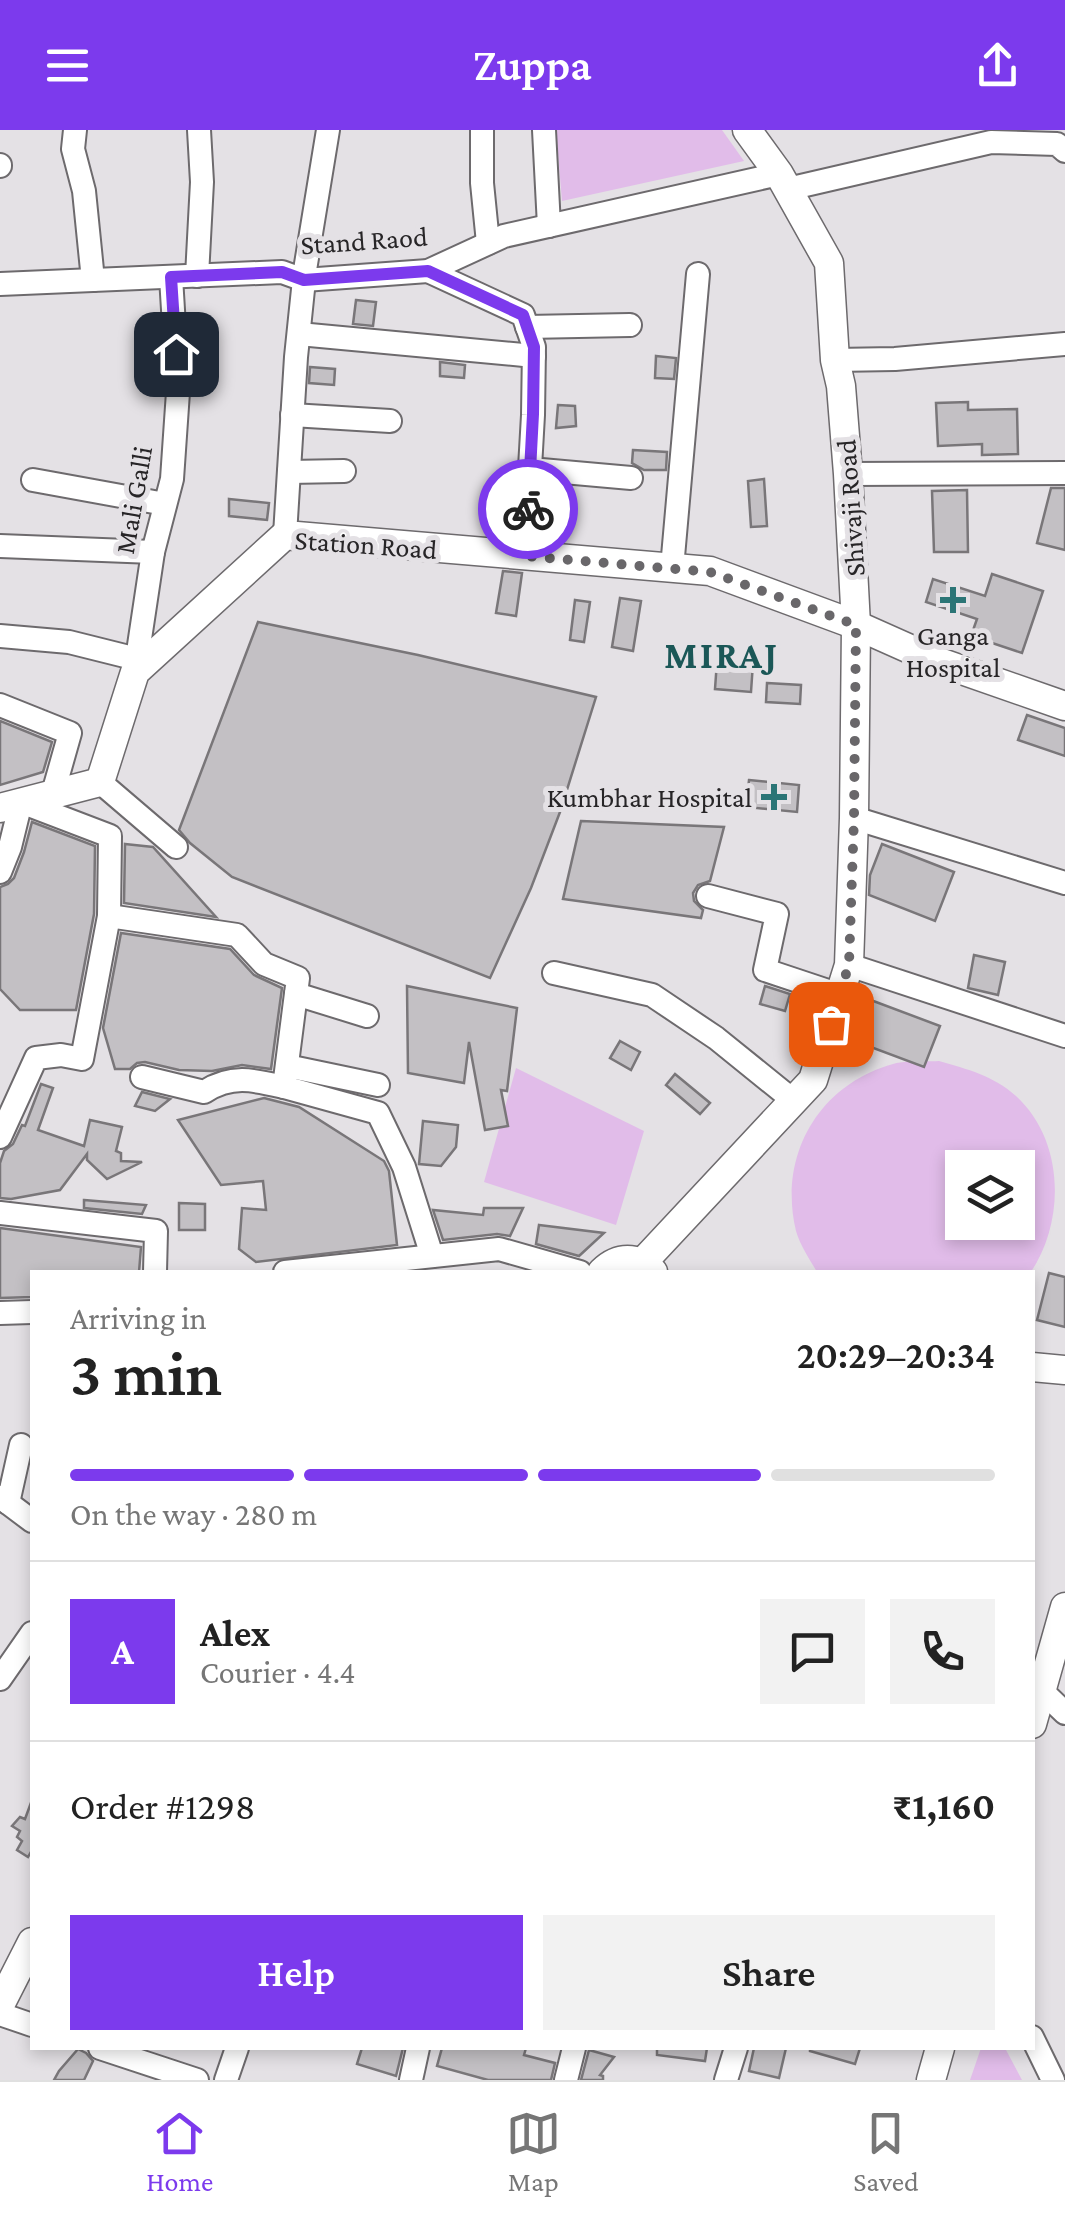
<!DOCTYPE html>
<meta charset="utf-8">
<style>
:root{--surface:#fff;--page:#f2f2f2;--text:#222;--muted:#767676;--line:#e0e0e0;--accent:#7c3aed}
body{margin:0;font-family:"Crimson Pro",serif;background:var(--page);color:var(--text);height:100vh;display:flex;flex-direction:column;font-size:38px;white-space:nowrap}
*{box-sizing:border-box;margin:0}
p{font-size:32px;color:var(--muted)}
.icon{flex:none;width:55px;height:55px;fill:none;stroke:currentColor;stroke-width:2;stroke-linecap:round;stroke-linejoin:round}
.map{position:relative;flex:1;overflow:hidden}
.panel{position:absolute;left:30px;top:1140px;width:1005px;height:780px;display:flex;flex-direction:column;background:var(--surface);border-radius:0px;box-shadow:0 5px 15px #0003}
.panel>*{flex:none}
.fabs{position:absolute;left:945px;top:1020px;display:grid;gap:20px}
.fabs a{display:grid;place-items:center;width:90px;height:90px;border-radius:0px;background:var(--surface);box-shadow:0 5px 15px #0003;font-size:50px}
.pin{position:absolute;display:grid;place-items:center;width:85px;height:85px;color:#fff;margin:-42px;border-radius:20px;box-shadow:0 5px 15px #0006}
.courier{position:absolute;display:grid;place-items:center;width:100px;height:100px;margin:-50px;border:8px solid #7c3aed;border-radius:50%;background:#fff;color:#222;box-shadow:0 2px 12px #0007}
.head em{font-style:normal;font-weight:600}
.head div{display:flex;flex-direction:column-reverse}
.head{display:flex;align-items:center;justify-content:space-between;height:170px;padding:0 40px}
h1{font-size:65px;font-weight:600;line-height:75px}
.bar{display:grid;grid-template-columns:repeat(4,1fr);gap:15px 10px;align-content:center;height:120px;padding:0 40px}
.bar i{height:12px;border-radius:8px;background:var(--line)}
.bar .active{background:var(--accent)}
.bar p{grid-column:span 4}
.line{display:flex;align-items:center;gap:25px;padding:0 40px;border-top:2px solid var(--line)}
.line div{flex:1}
.round{display:grid;place-items:center;flex:none;width:105px;height:105px;border-radius:0px;background:var(--page)}
.action{display:flex;gap:20px;margin-top:auto;padding:20px 40px}
.action a{flex:1;height:115px;border-radius:0px;background:var(--accent);color:#fff;font-size:40px;font-weight:600;line-height:115px;text-align:center}
.action a+a{background:var(--page);color:var(--text)}
header{display:flex;justify-content:space-between;align-items:center;height:130px;padding:0 40px;background:var(--accent);color:#fff;font-size:45px;font-weight:600}
.dock{display:flex;justify-content:space-around;align-items:center;height:140px;border-top:2px solid var(--line);background:var(--surface);font-size:28px;color:var(--muted)}
.dock a{display:grid;justify-items:center;gap:5px}
.dock .active{color:var(--accent)}
.map>svg:first-child{display:block}
.green{fill:#e1bce9;fill-rule:evenodd}
.building{fill:#c3c0c4;stroke:#797679;stroke-width:2.5}
.lines{fill:none;stroke-linecap:round;stroke-linejoin:round}
.minor-casing{stroke:#6d6a6d;stroke-width:26}
.major-casing{stroke:#6d6a6d;stroke-width:31}
.minor{stroke:#fff;stroke-width:22}
.major{stroke:#fff;stroke-width:28}
.done{stroke:#69676a;stroke-width:10;stroke-dasharray:0 18}
.route{stroke:#7c3aed;stroke-width:12}
.poi-dot{fill:#2b7576;stroke:#e4e1e5;stroke-width:4}
.labels{text-anchor:middle;stroke-width:10;stroke-linejoin:round;paint-order:stroke}
.street-label{font-size:28px;fill:#272527;stroke:#e4e1e5}
.poi-label{font-size:28px;fill:#272527;stroke:#e4e1e5}
.district-label{font-size:38px;font-weight:bold;letter-spacing:2.5px;fill:#1b5757;stroke:#e4e1e5}
</style>
<header><svg class="icon" aria-label="menu" viewBox="0 0 24 24"><path d="M4 6h16M4 12h16M4 18h16"/></svg>Zuppa<svg class="icon" aria-label="share" viewBox="0 0 24 24"><path d="M12 15V3M7 8l5-5 5 5M5 13v7h14v-7"/></svg></header>
<div class="map">
<svg width="1065" height="1950" viewBox="0 0 1065 1950">
<rect width="100%" height="100%" fill="#e4e1e5"/>
<g class="green">
<path d="M556,0H722L744,31L562,71Z"/>
<path d="M939,931C967,939 994,946 1016,966C1065,1011 1065,1091 1031,1142H817C810,1130 800,1115 796,1101C778,1026 818,955 893,934C907,930 925,932 939,931ZM962,1038H1018V1092H962Z"/>
<path d="M516,938L644,1001L616,1095L484,1052Z"/>
<path d="M981,1918H1005L1022,1950H970Z"/>
</g>
<g class="building">
<path d="M356,170L376,172L373,196L353,194Z"/>
<path d="M656,226L676,228L674,249L655,248Z"/>
<path d="M440,232L465,235L464,248L440,246Z"/>
<path d="M310,237L335,239L334,255L309,253Z"/>
<path d="M968,272V280L1017,279L1018,324L982,325V314L938,316L936,273Z"/>
<path d="M558,275L575,276L576,296L556,298Z"/>
<path d="M633,320L667,322L666,340H644L632,333Z"/>
<path d="M764,349L767,396L751,397L748,351Z"/>
<path d="M1051,358H1065V420L1037,413Z"/>
<path d="M967,360L968,422H934L932,361Z"/>
<path d="M229,369L269,373L267,390L229,386Z"/>
<path d="M503,441L522,443L516,486L496,483Z"/>
<path d="M992,444L1043,461L1022,523L971,506L977,489L926,472L933,449L985,466Z"/>
<path d="M620,468L641,471L633,521L612,517Z"/>
<path d="M575,470L590,472L584,512L570,510Z"/>
<path d="M258,492L418,525L596,567L560,682L531,758L490,848L232,747L190,713L179,700Z"/>
<path d="M717,531L753,533L751,562L715,559Z"/>
<path d="M767,553L801,555L800,574L766,572Z"/>
<path d="M1027,585L1065,598V626L1018,610Z"/>
<path d="M0,591L52,612L43,642L0,655Z"/>
<path d="M749,650L799,655L797,682L746,677Z"/>
<path d="M581,691L724,697L710,751L698,755L693,763L694,771L703,780L701,788L563,769Z"/>
<path d="M32,692L95,716L94,784L76,880H20L0,859V757L8,754L14,748L24,722Z"/>
<path d="M125,714L153,717L216,787L124,773Z"/>
<path d="M882,714L954,742L935,791L869,765L870,745Z"/>
<path d="M121,803L230,819L254,845L282,858L271,939L242,935L212,941L179,940L145,932L137,933L130,939H115L103,898Z"/>
<path d="M974,825L1005,832L998,865L968,858Z"/>
<path d="M407,856L517,878L507,961L501,960L508,996L485,1000L469,912L464,953L408,943Z"/>
<path d="M765,856L790,864L785,881L760,874Z"/>
<path d="M868,869L940,896L924,937L852,910Z"/>
<path d="M620,911L640,922L631,940L610,928Z"/>
<path d="M675,944L710,973L700,984L666,955Z"/>
<path d="M41,954L53,958L38,1000L84,1016L90,990L122,997L116,1021L121,1023V1031L142,1032L107,1049L87,1030V1024L60,1060L11,1069L0,1068V1033L4,1021L13,1014L22,995L25,996Z"/>
<path d="M142,962L170,969L155,981L135,976Z"/>
<path d="M264,968L299,977L384,1031L389,1041L397,1115L256,1132L239,1119L242,1078L266,1080L263,1051L221,1055L178,990Z"/>
<path d="M423,991L458,995L456,1017L441,1036L419,1034Z"/>
<path d="M84,1070L96,1071L146,1075L142,1084L84,1078Z"/>
<path d="M179,1073L205,1074V1100H179Z"/>
<path d="M484,1078H523L510,1106L497,1104L443,1110L433,1080L483,1085Z"/>
<path d="M539,1095L604,1103L579,1126L536,1114Z"/>
<path d="M0,1098L141,1117L139,1142H32V1167L0,1168Z"/>
<path d="M1049,1143L1065,1147V1197L1037,1190Z"/>
<path d="M32,1670V1720L28,1727L17,1720L22,1711L17,1707L20,1701L12,1696L20,1687L25,1689Z"/>
<path d="M362,1918H403L396,1946L357,1934Z"/>
<path d="M442,1918H526L524,1925L555,1933L551,1950H488L437,1936Z"/>
<path d="M657,1918H707L705,1931L657,1925Z"/>
<path d="M754,1918H786L779,1948L749,1941Z"/>
<path d="M810,1918H860L855,1934L810,1921Z"/>
<path d="M78,1919L86,1923L93,1931L84,1950H54L59,1941Z"/>
<path d="M589,1920L614,1927L600,1945L603,1946V1950H581Z"/>
</g>
<g class="lines">
<defs>
<g id="minor">
<path d="M75,0L73,19L84,61L93,150"/>
<path d="M482,0V53L488,113"/>
<path d="M544,0L549,96"/>
<path d="M0,36V35"/>
<path d="M788,59L991,12L1057,14L1065,21"/>
<path d="M428,141L523,185L534,217L533,285L525,426"/>
<path d="M197,146L202,52L199,0"/>
<path d="M0,154L282,142L304,150L428,141L504,106L779,44"/>
<path d="M527,197L630,195"/>
<path d="M299,204L534,226"/>
<path d="M835,230L895,229L1065,214"/>
<path d="M292,285L390,291"/>
<path d="M530,339L631,348"/>
<path d="M289,342L344,341"/>
<path d="M848,344L1065,343"/>
<path d="M33,350L165,374"/>
<path d="M285,405L296,227L305,140L328,0"/>
<path d="M0,416L153,422"/>
<path d="M672,438L698,144"/>
<path d="M0,506L69,512L137,529"/>
<path d="M135,542L153,422L172,349L178,262L171,147"/>
<path d="M0,575L70,603L53,663"/>
<path d="M100,652L176,717"/>
<path d="M854,688L1065,753"/>
<path d="M0,742L10,717L21,672L110,706L109,786L82,929L61,925L36,928L0,1007"/>
<path d="M708,766L777,784L765,840L840,865"/>
<path d="M109,786L237,805L264,834L298,848L284,957L378,983L404,1037L432,1126"/>
<path d="M849,835L1065,906"/>
<path d="M554,843L652,865L716,908L794,971"/>
<path d="M296,864L367,886"/>
<path d="M287,936L378,955"/>
<path d="M142,947L204,962C232,944 254,950 284,957"/>
<path d="M0,1083L156,1101L155,1142"/>
<path d="M285,1142L499,1119L580,1142"/>
<path d="M0,1183L32,1182"/>
<path d="M0,1367L32,1391"/>
<path d="M8,1373L21,1315"/>
<path d="M0,1549L32,1503"/>
<path d="M1042,1561L1065,1583"/>
<path d="M0,1884L32,1895"/>
<path d="M1032,1907L1053,1950"/>
<path d="M100,1918L197,1950"/>
<path d="M226,1950L237,1918"/>
<path d="M411,1950L418,1918"/>
<path d="M566,1950L574,1918"/>
<path d="M726,1950L736,1918"/>
</g>
<g id="major">
<path d="M0,678L100,652L135,542L285,405L710,441L856,495L939,532L1065,576"/>
<path d="M642,1133L813,950L849,835L854,688L856,495L848,344L841,256L835,230L829,133L779,44L747,0"/>
<path d="M602,1142C618,1126 637,1126 653,1142"/>
<path d="M1032,1237L1065,1240"/>
<path d="M1032,1594L1065,1477"/>
<path d="M0,1875L32,1812"/>
<path d="M931,1950L940,1918"/>
</g>
</defs>
<use href="#minor" class="minor-casing"/>
<use href="#major" class="major-casing"/>
<use href="#minor" class="minor"/>
<use href="#major" class="major"/>
</g>
<g class="lines">
<path class="done" d="M528,379L525,426L710,442L856,495L854,688L849,834L831,894"/>
<path class="route" d="M176,224L171,147L282,142L304,150L428,141L523,185L534,217L533,284L528,379"/>
</g>
<g class="poi-dot">
<path d="M948 455h10v10h10v10h-10v10h-10v-10h-10v-10h10z"/>
<path d="M769 652h10v10h10v10h-10v10h-10v-10h-10v-10h10z"/>
</g>
<g class="labels">
<g class="street-label">
<text transform="translate(364 110) rotate(-4)" y="10">Stand Raod</text>
<text transform="translate(133 370) rotate(-80)" y="10">Mali Galli</text>
<text transform="translate(850 378) rotate(-94)" y="10">Shivaji Road</text>
<text transform="translate(366 414) rotate(4)" y="10">Station Road</text>
</g>
<g class="poi-label">
<text x="953" y="515">Ganga<tspan x="953" dy="32">Hospital</tspan></text>
<text x="752" y="677" text-anchor="end">Kumbhar Hospital</text>
</g>
<g class="district-label">
<text x="722" y="538">MIRAJ</text>
</g>
</g>
</svg>
<div class="fabs">
<a><svg class="icon" aria-label="layers" viewBox="0 0 24 24"><path d="M12 4l9 5-9 5-9-5zM3 14l9 5 9-5"/></svg></a>
</div>
<div class="pin" style="left:831px;top:894px;background:#ea580c"><svg class="icon" aria-label="bag" viewBox="0 0 24 24"><path d="M5 8h14l-1 12H6zM9 8a3 3 0 0 1 6 0"/></svg></div>
<div class="pin" style="left:176px;top:224px;background:#1f2937"><svg class="icon" aria-label="home" viewBox="0 0 24 24"><path d="M3 11l9-7 9 7M6 9v11h12V9"/></svg></div>
<div class="courier" style="left:528px;top:379px"><svg class="icon" aria-label="bike" viewBox="0 0 24 24"><circle cx="6" cy="16" r="4"/><circle cx="18" cy="16" r="4"/><path d="M6 16l4-8h5l3 8M10 8l3 8H6M13 5h3"/></svg></div>
<section class="panel">
<div class="head"><div><h1>3 min</h1><p>Arriving in</p></div><em>20:29–20:34</em></div>
<div class="bar"><i class="active"></i><i class="active"></i><i class="active"></i><i></i><p>On the way · 280 m</p></div>
<div class="line" style="height:180px"><b class="round" style="background:var(--accent);color:#fff">A</b><div><b>Alex</b><p>Courier · 4.4</p></div><a class="round"><svg class="icon" aria-label="chat" viewBox="0 0 24 24"><path d="M4 5h16v11H9l-5 4z"/></svg></a><a class="round"><svg class="icon" aria-label="phone" viewBox="0 0 24 24"><path d="M5 4h4l2 5-3 2q2 4 5 5l2-3 5 2v4C11 20 4 13 5 4z"/></svg></a></div>
<div class="line" style="height:130px"><div>Order #1298</div><b>₹1,160</b></div>
<div class="action"><a>Help</a><a>Share</a></div>
</section>
</div>
<nav class="dock">
<a class="active"><svg class="icon" aria-label="home" viewBox="0 0 24 24"><path d="M3 11l9-7 9 7M6 9v11h12V9"/></svg>Home</a>
<a><svg class="icon" aria-label="map" viewBox="0 0 24 24"><path d="M3 6l6-2 6 2 6-2v14l-6 2-6-2-6 2zM9 4v14M15 6v14"/></svg>Map</a>
<a><svg class="icon" aria-label="saved" viewBox="0 0 24 24"><path d="M7 4h10v16l-5-4-5 4z"/></svg>Saved</a>
</nav>
